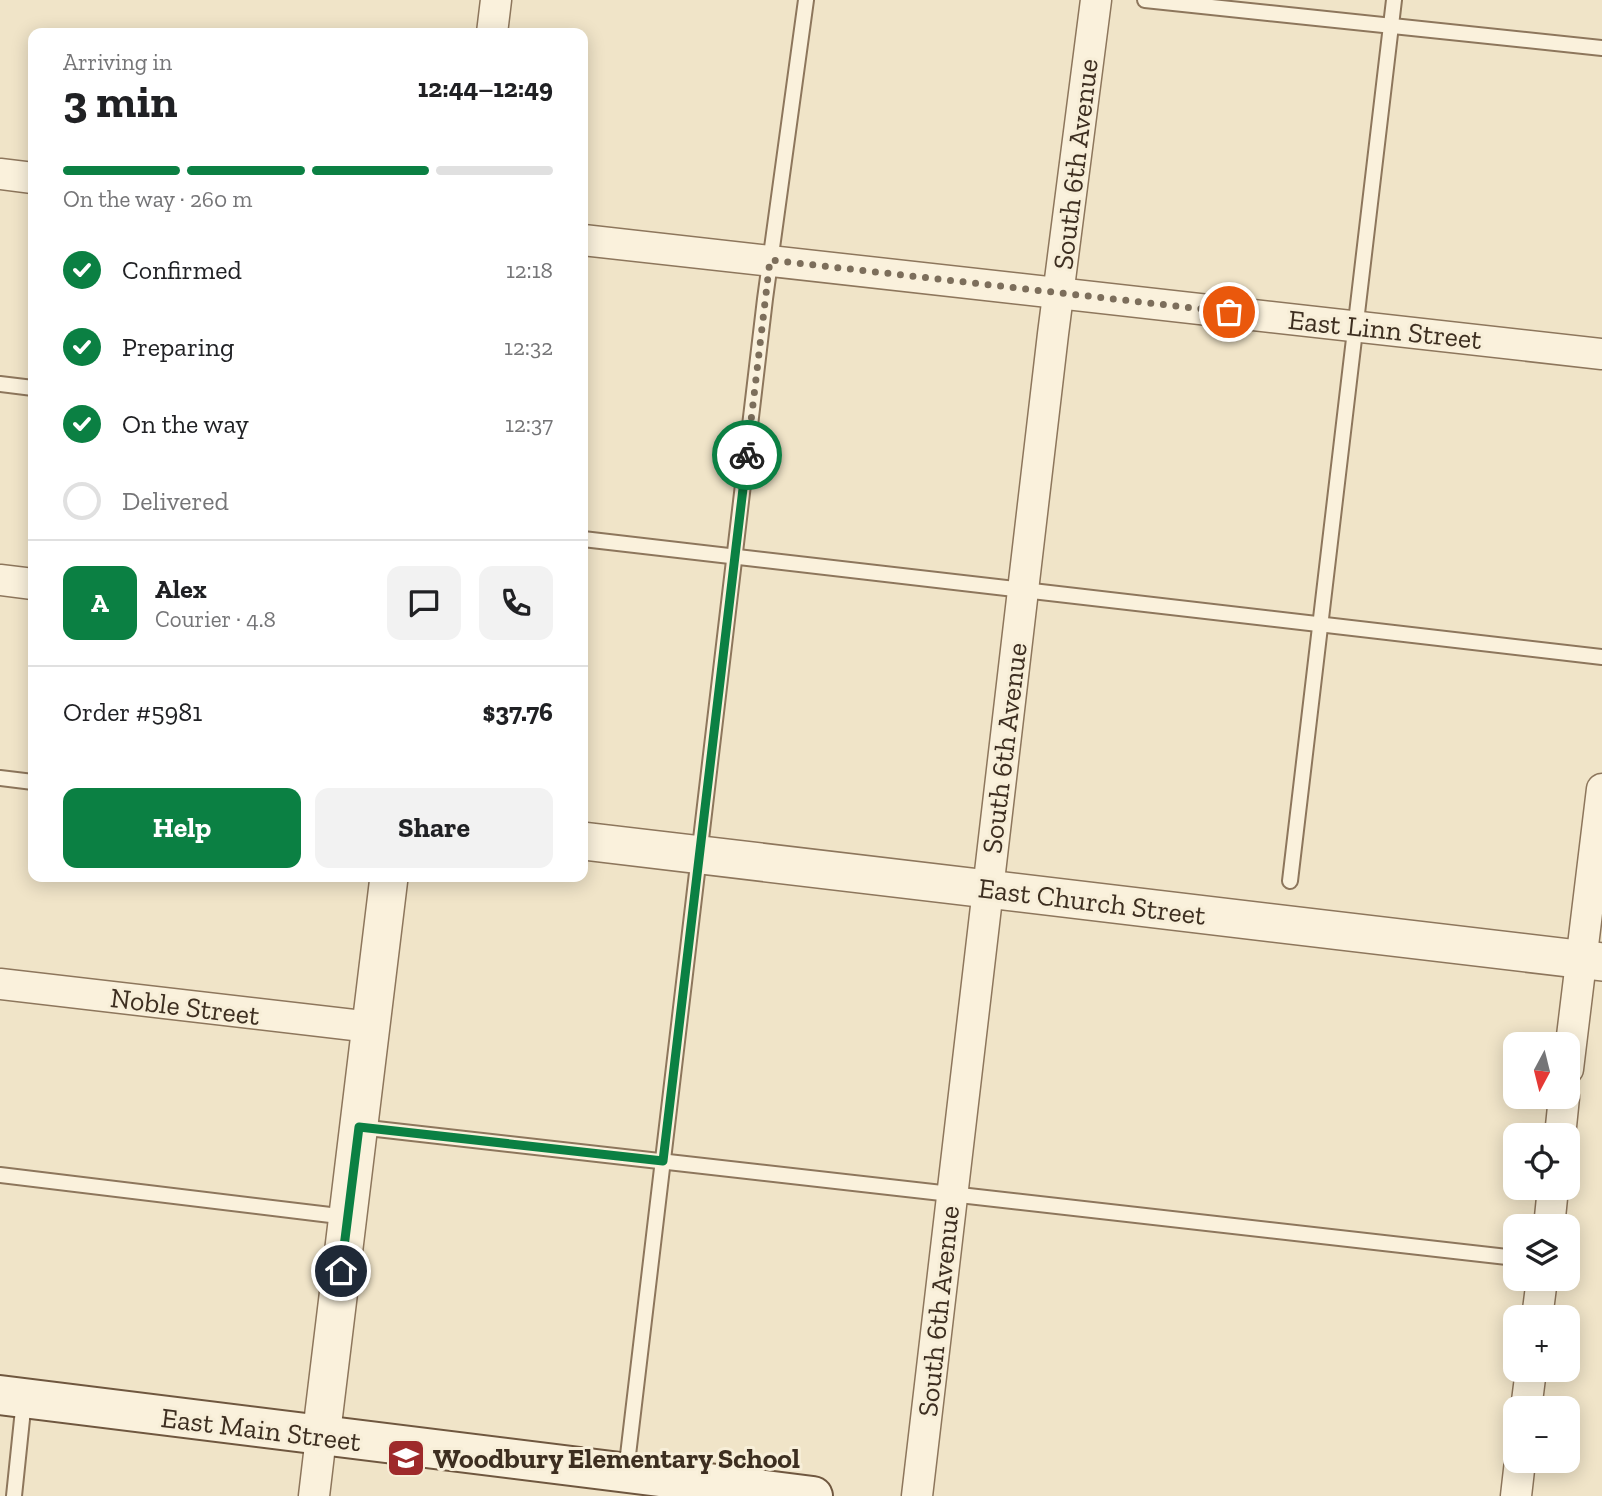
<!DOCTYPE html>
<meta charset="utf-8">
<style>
:root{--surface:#fff;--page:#f2f2f2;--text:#202124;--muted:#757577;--line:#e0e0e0;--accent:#0b8043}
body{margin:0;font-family:"Zilla Slab",serif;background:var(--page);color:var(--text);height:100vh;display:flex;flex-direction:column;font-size:26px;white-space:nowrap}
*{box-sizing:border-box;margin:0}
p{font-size:23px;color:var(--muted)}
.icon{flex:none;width:38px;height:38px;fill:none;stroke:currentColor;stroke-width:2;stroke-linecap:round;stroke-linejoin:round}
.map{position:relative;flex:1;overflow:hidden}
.drawer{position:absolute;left:28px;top:28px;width:560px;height:854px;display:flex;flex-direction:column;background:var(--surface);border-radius:14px;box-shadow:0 4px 18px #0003}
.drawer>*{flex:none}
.needle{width:46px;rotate:187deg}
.controls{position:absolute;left:1503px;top:1032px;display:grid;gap:14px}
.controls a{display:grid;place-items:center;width:77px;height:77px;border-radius:14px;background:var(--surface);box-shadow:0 4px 18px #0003;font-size:35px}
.pin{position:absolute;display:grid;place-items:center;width:60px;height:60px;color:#fff;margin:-30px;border:4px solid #fff;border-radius:50%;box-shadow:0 2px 7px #0007}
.courier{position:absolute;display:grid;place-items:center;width:70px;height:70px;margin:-35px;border:5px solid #0b8043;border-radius:50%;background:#fff;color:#222;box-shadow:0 2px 9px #0007}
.summary em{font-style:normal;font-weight:700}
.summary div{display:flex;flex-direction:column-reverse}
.summary{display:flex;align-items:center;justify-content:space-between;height:119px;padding:0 35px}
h1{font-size:46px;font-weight:700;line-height:52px}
.bar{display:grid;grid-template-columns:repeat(4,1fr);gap:10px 7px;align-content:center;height:84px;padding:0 35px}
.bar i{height:9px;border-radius:5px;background:var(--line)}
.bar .current{background:var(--accent)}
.bar p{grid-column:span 4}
.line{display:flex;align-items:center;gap:18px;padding:0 35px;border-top:2px solid var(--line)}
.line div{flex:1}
.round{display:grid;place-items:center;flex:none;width:74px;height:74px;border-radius:14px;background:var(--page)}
ol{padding:0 35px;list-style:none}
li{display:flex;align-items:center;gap:21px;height:77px}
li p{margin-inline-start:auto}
li .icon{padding:7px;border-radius:50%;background:var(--accent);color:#fff;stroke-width:4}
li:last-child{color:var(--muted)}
li i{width:38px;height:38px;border:4px solid var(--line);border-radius:50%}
.cta{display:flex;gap:14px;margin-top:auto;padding:14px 35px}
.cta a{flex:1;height:80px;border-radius:14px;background:var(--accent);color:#fff;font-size:28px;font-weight:700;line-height:80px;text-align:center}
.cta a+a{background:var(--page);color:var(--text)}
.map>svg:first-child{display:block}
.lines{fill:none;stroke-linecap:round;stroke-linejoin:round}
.service-casing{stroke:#8d765c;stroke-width:18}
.minor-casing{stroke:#8d765c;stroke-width:33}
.tertiary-casing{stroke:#8d765c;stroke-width:40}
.secondary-casing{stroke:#6f573f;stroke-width:42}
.service{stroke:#faf1dc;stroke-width:14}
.minor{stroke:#faf1dc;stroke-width:30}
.tertiary{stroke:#faf1dc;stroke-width:37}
.secondary{stroke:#faf1dc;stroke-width:38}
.done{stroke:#7c6e5b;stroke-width:7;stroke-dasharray:0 12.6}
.route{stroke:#0b8043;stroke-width:9}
.labels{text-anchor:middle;stroke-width:6;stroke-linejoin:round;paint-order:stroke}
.street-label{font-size:28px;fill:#3d2e20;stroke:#f7eed8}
.poi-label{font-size:28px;font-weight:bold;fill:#3d2e20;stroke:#f7eed8;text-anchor:start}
</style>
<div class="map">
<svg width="1602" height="1496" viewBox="0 0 1602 1496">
<rect width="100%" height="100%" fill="#f0e4c8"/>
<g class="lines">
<defs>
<g id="service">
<path d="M1145,0L1602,48"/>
<path d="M0,384L33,388"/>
<path d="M583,539L1602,657"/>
<path d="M0,778L33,782"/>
<path d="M1290,881L1394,0"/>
<path d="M359,1127L1516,1258"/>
<path d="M0,1175L347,1217"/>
<path d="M626,1472L765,299L806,0"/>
<path d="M14,1496L24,1400"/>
</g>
<g id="minor">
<path d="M492,33L496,0"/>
<path d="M0,174L33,178"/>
<path d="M583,240L1602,354"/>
<path d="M0,580L33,584"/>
<path d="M0,984L371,1027"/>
<path d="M1568,1069L1602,789"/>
<path d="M1560,1136L1564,1097"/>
<path d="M1549,1227L1553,1188"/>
<path d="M1537,1318L1542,1279"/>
<path d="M1526,1409L1531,1370"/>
<path d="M314,1496L321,1437"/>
<path d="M917,1496L1053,334L1096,0"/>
<path d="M1516,1496L1520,1461"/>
</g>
<g id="tertiary">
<path d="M583,841L1602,962"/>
<path d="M321,1437L389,877"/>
</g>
<path id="secondary" d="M0,1395L813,1496"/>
</defs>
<use href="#service" class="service-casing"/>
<use href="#minor" class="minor-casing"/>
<use href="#tertiary" class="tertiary-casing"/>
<use href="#secondary" class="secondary-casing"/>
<use href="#service" class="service"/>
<use href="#minor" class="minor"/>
<use href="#tertiary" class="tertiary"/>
<use href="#secondary" class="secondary"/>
</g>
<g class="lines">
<path class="done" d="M747,455L770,260L1229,312"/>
<path class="route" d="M341,1271L359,1127L663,1161L747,455"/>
</g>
<defs>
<symbol id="school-square" viewBox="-11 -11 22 22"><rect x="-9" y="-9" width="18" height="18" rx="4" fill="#9e2a2b" stroke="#f7eed8"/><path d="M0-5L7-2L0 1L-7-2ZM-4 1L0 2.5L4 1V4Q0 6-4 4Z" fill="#fff"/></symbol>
</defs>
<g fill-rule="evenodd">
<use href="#school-square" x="384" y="1436" width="44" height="44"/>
</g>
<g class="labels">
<g class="street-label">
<text transform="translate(1075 164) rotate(-83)" y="10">South 6th Avenue</text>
<text transform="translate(1385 329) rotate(6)" y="10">East Linn Street</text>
<text transform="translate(1004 748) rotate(-83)" y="10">South 6th Avenue</text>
<text transform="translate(1092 901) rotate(7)" y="10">East Church Street</text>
<text transform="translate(185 1006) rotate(7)" y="10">Noble Street</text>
<text transform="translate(938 1311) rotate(-84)" y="10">South 6th Avenue</text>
<text transform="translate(261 1429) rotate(7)" y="10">East Main Street</text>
</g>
<g class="poi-label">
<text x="433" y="1468">Woodbury Elementary School</text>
</g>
</g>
</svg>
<div class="controls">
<a><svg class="needle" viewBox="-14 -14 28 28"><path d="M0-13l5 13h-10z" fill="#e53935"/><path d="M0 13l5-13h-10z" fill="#757577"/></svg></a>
<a><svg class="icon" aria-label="locate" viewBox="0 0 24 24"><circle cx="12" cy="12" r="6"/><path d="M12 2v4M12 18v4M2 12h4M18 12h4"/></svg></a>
<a><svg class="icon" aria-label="layers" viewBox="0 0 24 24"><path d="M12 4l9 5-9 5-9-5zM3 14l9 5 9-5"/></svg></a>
<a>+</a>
<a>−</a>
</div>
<div class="pin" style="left:1229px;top:312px;background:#ea580c"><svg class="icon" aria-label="bag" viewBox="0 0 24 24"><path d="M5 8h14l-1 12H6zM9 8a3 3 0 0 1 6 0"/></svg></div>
<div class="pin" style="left:341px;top:1271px;background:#1f2937"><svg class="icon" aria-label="home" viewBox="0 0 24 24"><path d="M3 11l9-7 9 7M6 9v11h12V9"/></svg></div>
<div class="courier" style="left:747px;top:455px"><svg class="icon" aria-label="bike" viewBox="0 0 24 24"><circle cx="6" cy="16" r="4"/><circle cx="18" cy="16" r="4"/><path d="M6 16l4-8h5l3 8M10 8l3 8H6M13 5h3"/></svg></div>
<section class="drawer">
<div class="summary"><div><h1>3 min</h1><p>Arriving in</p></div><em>12:44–12:49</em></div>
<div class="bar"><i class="current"></i><i class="current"></i><i class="current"></i><i></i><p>On the way · 260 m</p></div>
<ol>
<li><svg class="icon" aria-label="check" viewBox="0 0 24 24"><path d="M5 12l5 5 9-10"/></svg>Confirmed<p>12:18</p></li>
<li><svg class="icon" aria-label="check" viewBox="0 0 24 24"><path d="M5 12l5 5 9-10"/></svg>Preparing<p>12:32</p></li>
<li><svg class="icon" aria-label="check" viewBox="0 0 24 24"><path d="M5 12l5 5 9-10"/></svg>On the way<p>12:37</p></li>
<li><i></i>Delivered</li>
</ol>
<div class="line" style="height:126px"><b class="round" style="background:var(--accent);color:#fff">A</b><div><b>Alex</b><p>Courier · 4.8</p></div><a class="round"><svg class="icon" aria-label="chat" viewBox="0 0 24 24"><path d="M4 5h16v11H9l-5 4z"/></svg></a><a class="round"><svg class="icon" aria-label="phone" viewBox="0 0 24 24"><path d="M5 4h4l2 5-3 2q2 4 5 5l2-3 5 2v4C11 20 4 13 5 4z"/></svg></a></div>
<div class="line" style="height:91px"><div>Order #5981</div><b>$37.76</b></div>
<div class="cta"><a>Help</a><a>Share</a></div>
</section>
</div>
